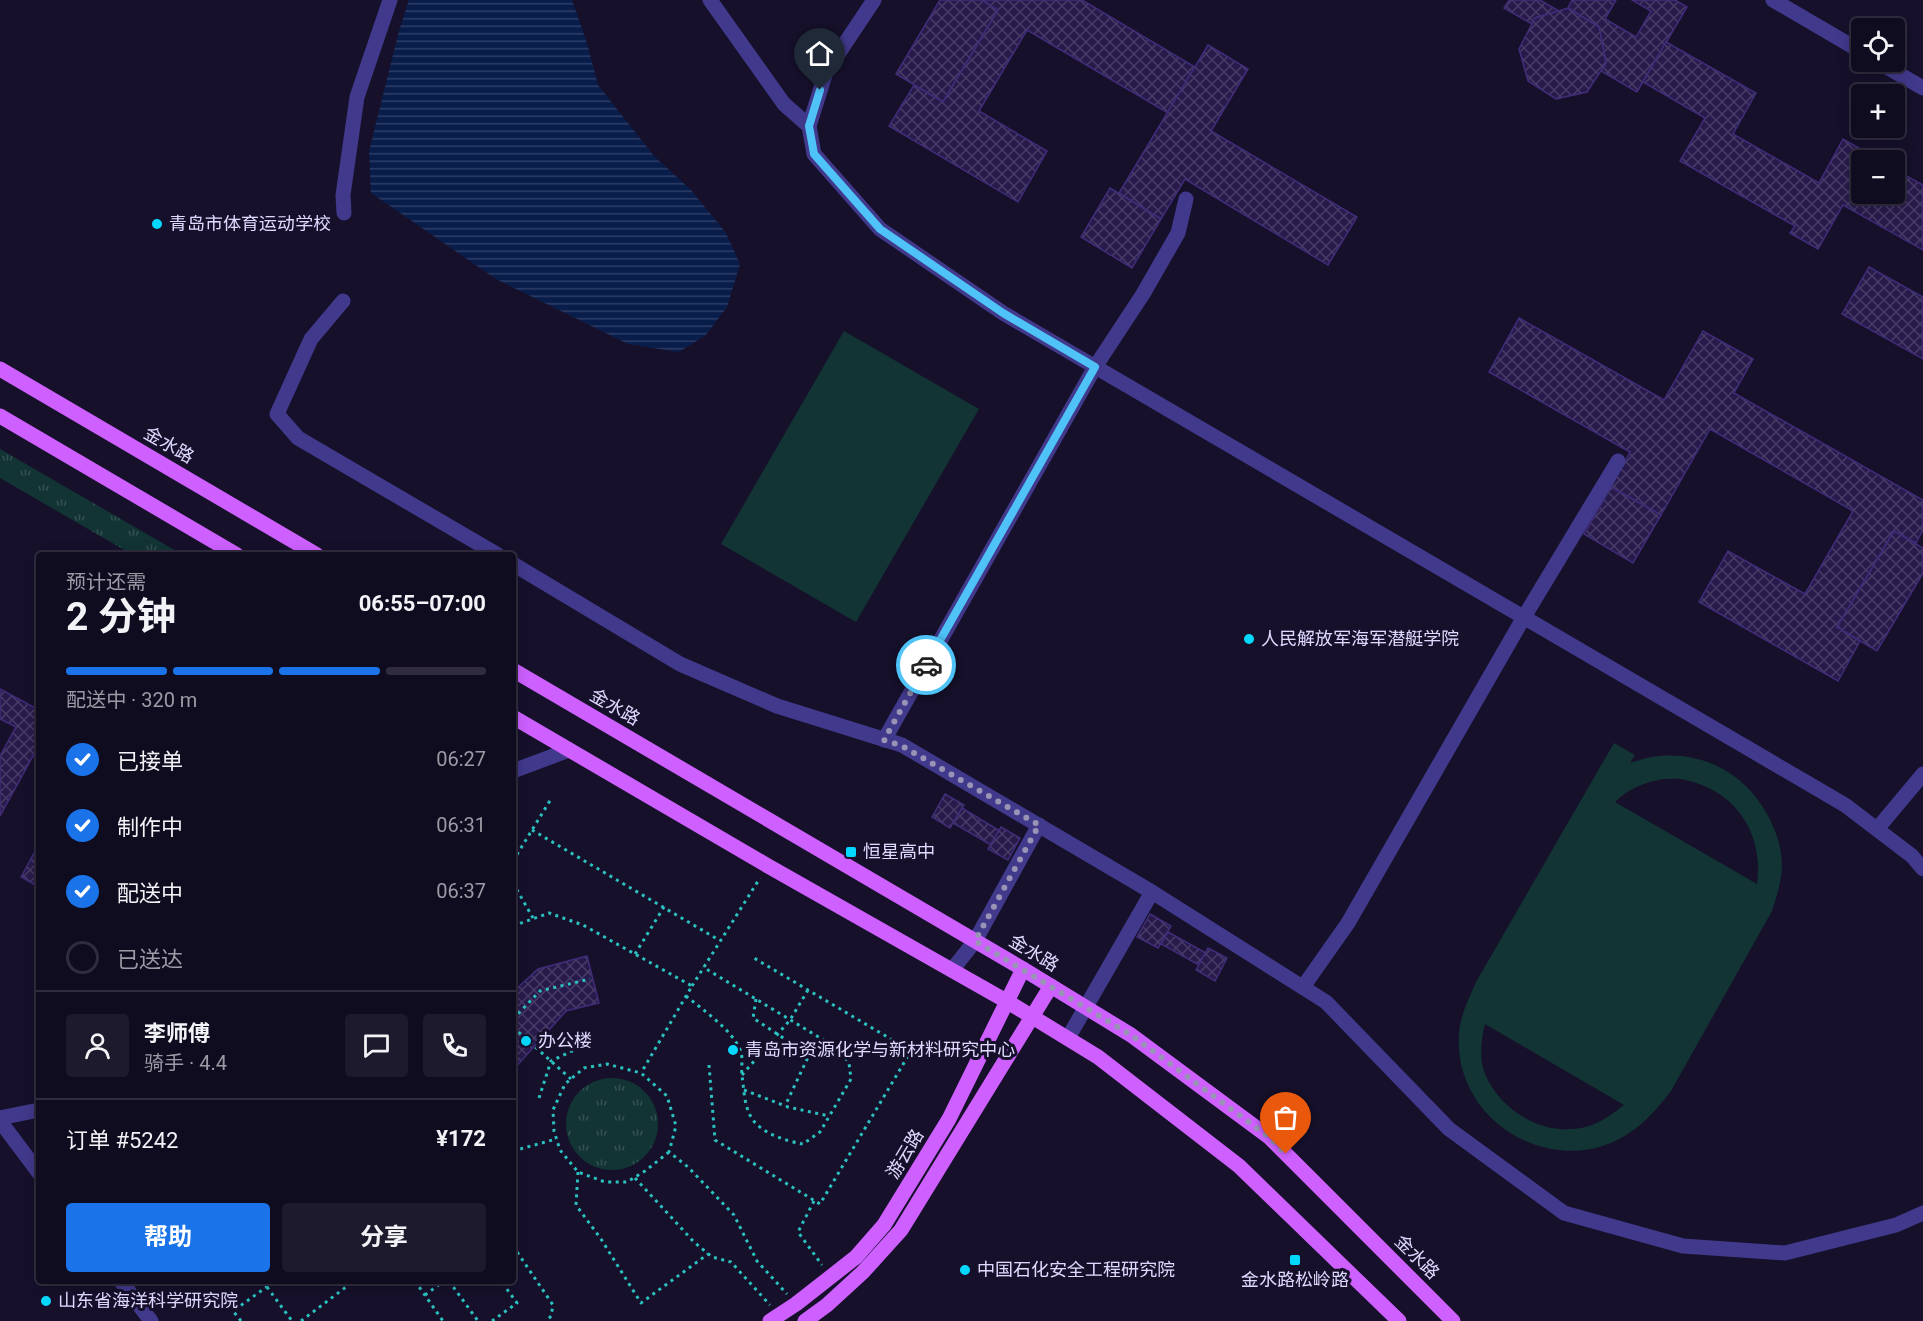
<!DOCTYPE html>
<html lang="zh">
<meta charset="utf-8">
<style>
:root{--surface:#100c20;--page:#1e1a2d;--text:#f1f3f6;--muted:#9c9ba5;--line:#302c3e;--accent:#1a73e8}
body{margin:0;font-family:Roboto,"Noto Sans SC",sans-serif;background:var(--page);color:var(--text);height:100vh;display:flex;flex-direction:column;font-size:22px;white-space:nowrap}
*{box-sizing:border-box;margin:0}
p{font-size:20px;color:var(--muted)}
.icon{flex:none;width:33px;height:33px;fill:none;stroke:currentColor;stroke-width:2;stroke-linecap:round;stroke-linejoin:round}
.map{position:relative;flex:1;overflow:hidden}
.details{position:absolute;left:36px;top:552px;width:480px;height:732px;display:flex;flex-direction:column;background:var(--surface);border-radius:6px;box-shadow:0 3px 15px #0003,0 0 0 2px var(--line)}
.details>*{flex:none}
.controls{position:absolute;left:1851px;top:18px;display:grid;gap:12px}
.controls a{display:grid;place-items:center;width:54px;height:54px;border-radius:6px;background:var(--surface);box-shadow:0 3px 15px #0003,0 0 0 2px var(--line);font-size:30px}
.pin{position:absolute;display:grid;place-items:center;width:51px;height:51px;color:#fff;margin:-62px -26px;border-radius:50% 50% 50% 0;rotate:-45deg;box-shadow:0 0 6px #0007}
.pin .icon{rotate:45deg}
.courier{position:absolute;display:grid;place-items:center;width:60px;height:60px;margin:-30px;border:4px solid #4fc3f7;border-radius:50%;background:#fff;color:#222;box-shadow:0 2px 8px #0007}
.summary em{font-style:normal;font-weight:700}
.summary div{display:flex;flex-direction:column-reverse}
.summary{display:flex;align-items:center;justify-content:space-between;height:102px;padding:0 30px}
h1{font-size:39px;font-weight:700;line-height:45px}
.bar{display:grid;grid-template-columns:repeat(4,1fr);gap:9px 6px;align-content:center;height:72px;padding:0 30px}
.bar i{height:8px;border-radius:4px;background:var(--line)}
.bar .active{background:var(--accent)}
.bar p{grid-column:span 4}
.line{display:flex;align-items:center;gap:15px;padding:0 30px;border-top:2px solid var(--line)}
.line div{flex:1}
.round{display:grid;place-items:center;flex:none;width:63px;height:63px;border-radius:6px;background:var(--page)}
ol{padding:0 30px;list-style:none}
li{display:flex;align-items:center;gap:18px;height:66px}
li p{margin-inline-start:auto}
li .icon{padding:6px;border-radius:50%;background:var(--accent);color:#fff;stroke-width:4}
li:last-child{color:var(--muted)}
li i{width:33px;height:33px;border:3px solid var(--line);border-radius:50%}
.action{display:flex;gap:12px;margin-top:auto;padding:12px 30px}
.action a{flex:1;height:69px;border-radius:6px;background:var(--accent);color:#fff;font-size:24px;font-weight:700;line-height:69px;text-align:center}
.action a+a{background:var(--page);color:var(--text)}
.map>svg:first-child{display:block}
.grass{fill:url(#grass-tufts)}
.pitch{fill:#123435;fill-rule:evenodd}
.water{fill:url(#water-rules)}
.building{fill:url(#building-cross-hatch);stroke:#402c79;stroke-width:1.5}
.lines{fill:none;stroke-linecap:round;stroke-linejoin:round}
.path{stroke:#2bc1c0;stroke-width:3;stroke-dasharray:3 4.5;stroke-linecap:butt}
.minor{stroke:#41398b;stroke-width:15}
.major{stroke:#cd60ff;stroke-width:15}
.done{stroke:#9993b5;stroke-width:6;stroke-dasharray:0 10.8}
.route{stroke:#4fc3f7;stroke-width:8}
.poi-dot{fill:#05d8ff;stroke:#16102b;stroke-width:2}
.labels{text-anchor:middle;stroke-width:6;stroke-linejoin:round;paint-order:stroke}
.poi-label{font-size:18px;fill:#e0d9ff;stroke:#16102b;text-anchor:start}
.street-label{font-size:18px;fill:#e0d9ff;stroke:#16102b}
</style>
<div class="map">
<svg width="1923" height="1321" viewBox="0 0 1923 1321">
<defs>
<pattern id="grass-tufts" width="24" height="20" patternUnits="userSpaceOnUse" patternTransform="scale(1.5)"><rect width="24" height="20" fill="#123435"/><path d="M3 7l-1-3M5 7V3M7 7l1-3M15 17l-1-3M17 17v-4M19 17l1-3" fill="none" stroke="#345153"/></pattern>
<pattern id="water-rules" width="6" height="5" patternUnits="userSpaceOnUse" patternTransform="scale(1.5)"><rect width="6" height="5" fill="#091d4b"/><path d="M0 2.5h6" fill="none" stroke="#2d3d66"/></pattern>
<pattern id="building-cross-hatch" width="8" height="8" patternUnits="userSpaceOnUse" patternTransform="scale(1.5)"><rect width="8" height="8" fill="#281b4c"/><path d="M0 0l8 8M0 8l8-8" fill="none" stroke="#473c67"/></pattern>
</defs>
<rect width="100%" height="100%" fill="#16102b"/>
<g class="grass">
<path d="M0,449L183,555H133L0,478Z"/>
<circle cx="612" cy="1124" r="46"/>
</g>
<g class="pitch">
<path d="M844,331L979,409L856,622L721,544Z"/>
<path d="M1614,743L1635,755L1630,763C1637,761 1645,758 1652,757C1700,749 1745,773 1767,814C1776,830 1782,848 1782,867C1781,882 1777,896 1772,911L1671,1091C1654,1113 1639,1130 1613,1142C1539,1174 1453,1114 1459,1034C1460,1015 1469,999 1476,982ZM1663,779C1670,779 1679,778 1686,780C1736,791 1764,834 1757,884L1615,802C1629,788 1644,783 1663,779ZM1485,1024L1624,1105C1614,1113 1604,1120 1592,1125C1550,1140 1502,1114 1485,1074C1479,1059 1481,1039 1485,1024Z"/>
</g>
<path class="water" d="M409,0H572L587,43L598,85L654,156L691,190L726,233L740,264L727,307L706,335L679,352L628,344L496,279L371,193L369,151L399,31Z"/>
<g class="building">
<path d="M940,0H982L998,10L943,102L896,74Z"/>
<path d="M982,0H1082L1195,67L1168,113L1027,30L979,111L1047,151L1018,202L889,126L914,85L943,102L998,10Z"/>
<path d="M1509,0H1540L1559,11L1535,18L1532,24L1504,8Z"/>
<path d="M1572,0H1616L1605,19L1636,37L1651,11L1632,0H1675L1687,7L1637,92L1601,71L1606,63L1599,27L1568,8Z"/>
<path d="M1568,8L1599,27L1606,63L1587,92L1556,99L1528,81L1519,49L1535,18Z"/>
<path d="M1666,42L1756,93L1733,134L1819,183L1843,139L1880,160H1862V194H1894V169L1923,185V250L1843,205L1818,249L1790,233L1795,226L1680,161L1705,118L1643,82Z"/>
<path d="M1208,45L1248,69L1211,131L1357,217L1328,265L1185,179L1161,219L1119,193Z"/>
<path d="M1110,188L1161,219L1132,268L1081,237Z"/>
<path d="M1869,267L1923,297V359L1842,314Z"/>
<path d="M1519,318L1664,400L1703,331L1753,359L1734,393L1923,500V530L1916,543L1894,531L1837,627L1860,641L1838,681L1699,602L1728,551L1805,594L1853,511L1710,429L1661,515L1611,487L1630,452L1489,372Z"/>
<path d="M1611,487L1661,515L1633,563L1584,534Z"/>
<path d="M1894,531L1923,548V573L1877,651L1837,627Z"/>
<path d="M0,689L39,710V745L0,816V756L16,727L0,719Z"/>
<path d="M945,794L964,805L950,828L932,817Z"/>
<path d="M962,808L1000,831L991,845L953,823Z"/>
<path d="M1001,827L1020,838L1008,860L988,849Z"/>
<path d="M39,844V887L21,877Z"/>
<path d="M1150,914L1171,926L1158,948L1137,937Z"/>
<path d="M1168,932L1206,953L1199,965L1161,944Z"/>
<path d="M1208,948L1227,958L1215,981L1196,970Z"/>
<path d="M587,956L599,1003L566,1011L513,1070V992L538,969Z"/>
</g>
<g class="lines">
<g class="path">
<path d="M532,830L719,940"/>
<path d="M513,861L551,799"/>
<path d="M513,883L533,918"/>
<path d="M513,926L549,913L583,925L692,986L641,1073"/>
<path d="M635,954L664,907"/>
<path d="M692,986L760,878"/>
<path d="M686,996C703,1010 734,1031 741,1052C743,1059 741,1068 742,1076C744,1089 744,1105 751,1117C760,1133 786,1141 803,1144L820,1132L851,1079L849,1063L840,1050L703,967"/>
<path d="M756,999L753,1018L809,1055L785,1106"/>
<path d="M513,1019L540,991L590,979"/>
<path d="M513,1027L571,1079"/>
<path d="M709,1065L715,1140L820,1204L911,1051L754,958"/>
<path d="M742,1075L790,1020L808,990"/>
<path d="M744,1090L788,1107L829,1116"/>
<path d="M539,1098L551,1061L585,1045"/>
<path d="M513,1151L556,1139"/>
<path d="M669,1152L645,1171L627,1182H605L578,1172L560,1150L554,1131L553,1110L565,1084L584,1068L607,1064L641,1073L667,1096L676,1126L669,1152L688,1167L734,1215L757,1261L787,1294"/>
<path d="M578,1172L576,1205L601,1239L641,1303L708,1254"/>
<path d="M635,1178L694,1242L712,1257L731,1262L770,1305"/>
<path d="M814,1201L798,1232L822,1265"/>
<path d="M513,1246L553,1305L551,1316L547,1321"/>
<path d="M415,1281L443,1321"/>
<path d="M449,1281L478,1321"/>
<path d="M267,1287L292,1321"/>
<path d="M425,1295L444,1281"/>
<path d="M241,1321L233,1311L275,1281"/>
<path d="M301,1321L354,1281"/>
<path d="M492,1321L517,1303L501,1281"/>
</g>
<g class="minor">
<path d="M710,0L784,104L809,126"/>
<path d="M874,0L826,72L809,126L814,154L880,229L1003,313L1845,805L1912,856L1923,869"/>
<path d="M1773,0L1862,52"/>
<path d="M1878,62L1923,88"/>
<path d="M344,213L343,195L357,97L390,0"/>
<path d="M343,301L311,339L277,414L298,438L498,555"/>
<path d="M513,564L680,664L777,706L902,745L1152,892L1326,1002L1449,1129L1564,1213L1683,1246L1785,1253L1896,1225L1923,1213"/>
<path d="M884,740L1095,367L1143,294L1178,233L1186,199"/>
<path d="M513,771L569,750"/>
<path d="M1877,829L1923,774"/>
<path d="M952,970L975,941L1039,825"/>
<path d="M1303,987L1348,923L1524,617L1618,461"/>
<path d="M1068,1038L1152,892"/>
<path d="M0,1118L39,1110"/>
<path d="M0,1121L39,1173"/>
<path d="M121,1281L151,1321"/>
</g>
<g class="major">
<path d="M0,369L317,555"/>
<path d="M0,416L237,555"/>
<path d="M513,670L1023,969L1131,1035L1269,1137L1453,1321"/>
<path d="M513,717L768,866L1008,1002L1098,1057L1239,1166L1399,1321"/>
<path d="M770,1321L796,1304L856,1257L884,1225L949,1119L1023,969"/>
<path d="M805,1321L827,1305L863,1272L901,1230L1051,986"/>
</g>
</g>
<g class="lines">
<path class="done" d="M926,665L884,740L902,746L1039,825L975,941L1131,1035L1269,1137L1286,1154"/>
<path class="route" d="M820,90L809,126L814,154L880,229L1003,313L1095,367L926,665"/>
</g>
<g class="poi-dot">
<circle cx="157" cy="224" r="6"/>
<circle cx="1249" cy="639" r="6"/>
<rect x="845" y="846" width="12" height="12" rx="3"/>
<circle cx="526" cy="1041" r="6"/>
<circle cx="733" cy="1050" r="6"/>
<rect x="1289" y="1254" width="12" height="12" rx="3"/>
<circle cx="965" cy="1270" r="6"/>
<circle cx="46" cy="1301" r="6"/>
</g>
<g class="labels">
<g class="poi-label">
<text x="169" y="230">青岛市体育运动学校</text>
<text x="1261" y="645">人民解放军海军潜艇学院</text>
<text x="863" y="858">恒星高中</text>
<text x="538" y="1047">办公楼</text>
<text x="745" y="1056">青岛市资源化学与新材料研究中心</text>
<text x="977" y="1276">中国石化安全工程研究院</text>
<text x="1295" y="1286" text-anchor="middle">金水路松岭路</text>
<text x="58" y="1307">山东省海洋科学研究院</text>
</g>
<g class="street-label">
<text transform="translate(169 445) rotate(30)" y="6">金水路</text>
<text transform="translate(615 707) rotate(30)" y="6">金水路</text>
<text transform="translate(1034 953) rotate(31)" y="6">金水路</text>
<text transform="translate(905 1154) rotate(-59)" y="6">游云路</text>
<text transform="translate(1417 1257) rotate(45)" y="6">金水路</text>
</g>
</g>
</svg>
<div class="controls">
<a><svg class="icon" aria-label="locate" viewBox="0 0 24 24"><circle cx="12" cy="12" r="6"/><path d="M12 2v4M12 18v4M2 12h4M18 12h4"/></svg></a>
<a>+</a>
<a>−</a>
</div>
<div class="pin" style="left:1286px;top:1154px;background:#ea580c"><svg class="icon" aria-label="bag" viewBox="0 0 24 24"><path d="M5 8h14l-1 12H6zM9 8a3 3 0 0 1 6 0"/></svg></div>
<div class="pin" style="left:820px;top:90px;background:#1f2937"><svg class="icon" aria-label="home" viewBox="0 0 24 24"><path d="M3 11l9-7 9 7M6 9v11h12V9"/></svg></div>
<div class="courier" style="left:926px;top:665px"><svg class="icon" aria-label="car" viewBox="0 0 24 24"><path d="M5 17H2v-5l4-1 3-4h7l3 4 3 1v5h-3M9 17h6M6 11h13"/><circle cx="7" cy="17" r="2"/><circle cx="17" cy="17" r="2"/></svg></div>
<section class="details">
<div class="summary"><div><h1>2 分钟</h1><p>预计还需</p></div><em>06:55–07:00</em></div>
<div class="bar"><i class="active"></i><i class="active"></i><i class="active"></i><i></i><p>配送中 · 320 m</p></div>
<ol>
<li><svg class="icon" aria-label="check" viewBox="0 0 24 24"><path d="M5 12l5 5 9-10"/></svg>已接单<p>06:27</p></li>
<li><svg class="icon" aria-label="check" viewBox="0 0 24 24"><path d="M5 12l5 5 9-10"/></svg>制作中<p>06:31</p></li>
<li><svg class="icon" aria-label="check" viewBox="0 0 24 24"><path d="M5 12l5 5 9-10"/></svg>配送中<p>06:37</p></li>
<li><i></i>已送达</li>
</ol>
<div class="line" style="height:108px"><a class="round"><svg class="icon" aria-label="person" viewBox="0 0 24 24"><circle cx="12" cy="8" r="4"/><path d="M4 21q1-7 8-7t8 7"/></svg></a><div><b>李师傅</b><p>骑手 · 4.4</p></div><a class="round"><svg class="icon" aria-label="chat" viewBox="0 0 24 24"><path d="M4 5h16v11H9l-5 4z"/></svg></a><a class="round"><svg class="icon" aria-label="phone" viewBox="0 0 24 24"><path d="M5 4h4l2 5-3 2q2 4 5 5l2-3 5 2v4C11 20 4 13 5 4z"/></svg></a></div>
<div class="line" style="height:78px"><div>订单 #5242</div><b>¥172</b></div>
<div class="action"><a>帮助</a><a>分享</a></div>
</section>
</div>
